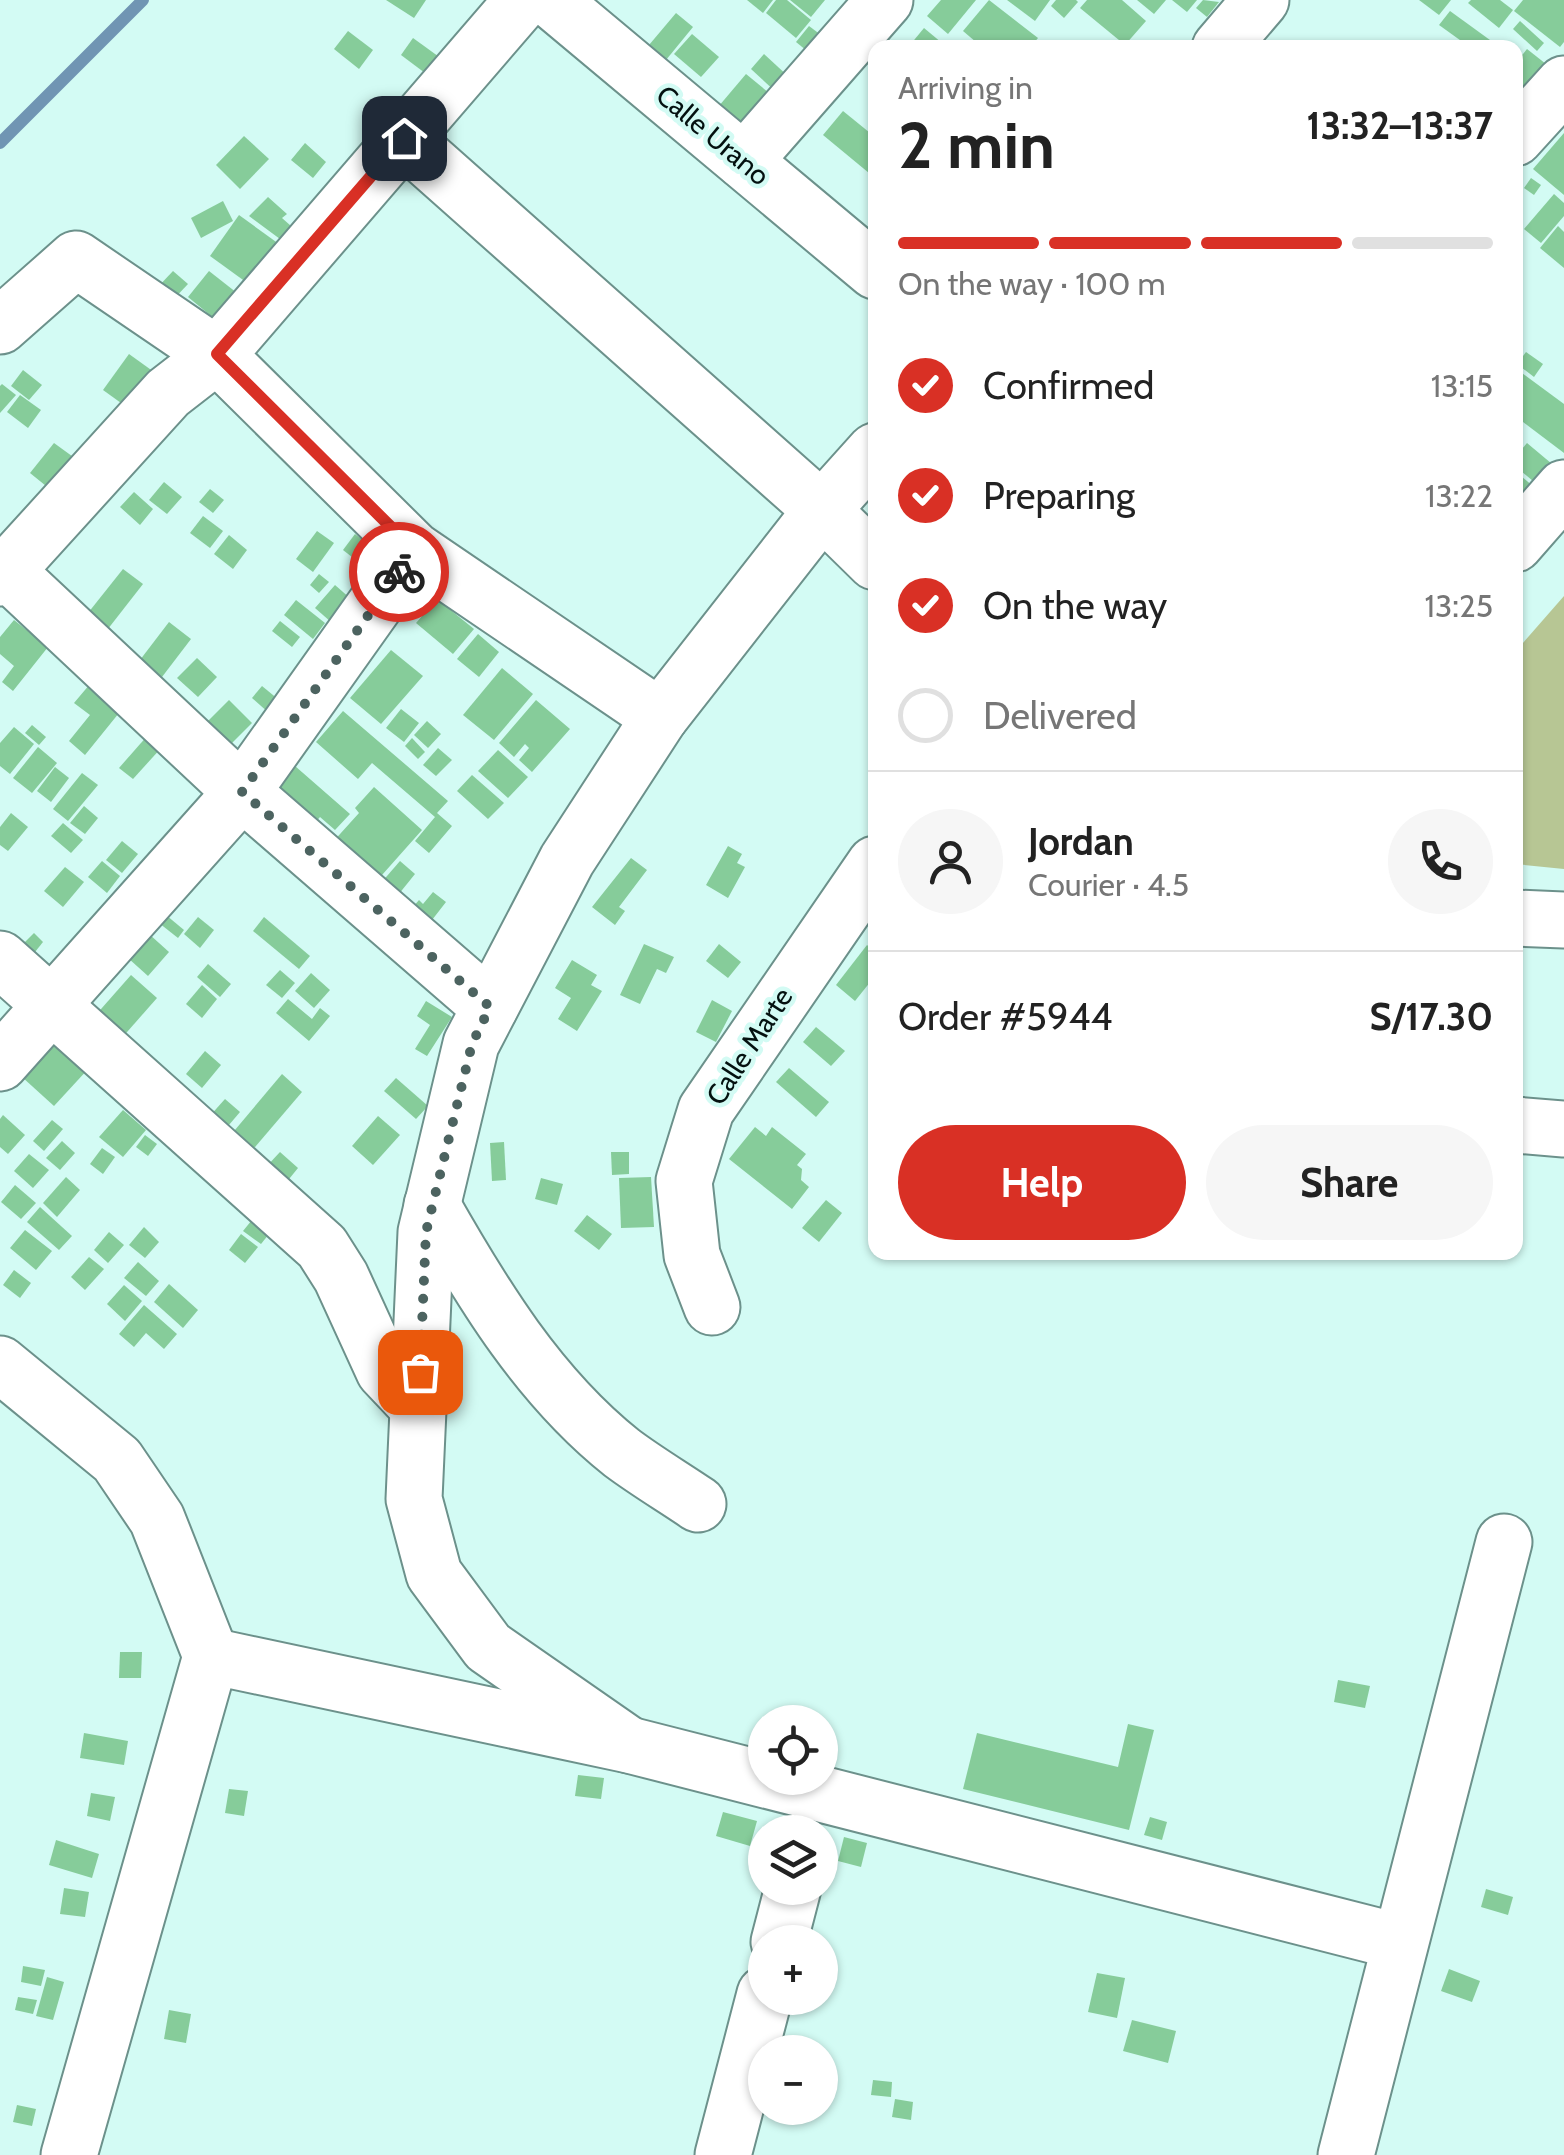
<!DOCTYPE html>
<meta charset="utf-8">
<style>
:root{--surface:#fff;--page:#f6f6f6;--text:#222;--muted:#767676;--line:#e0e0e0;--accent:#d93025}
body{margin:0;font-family:Cabin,sans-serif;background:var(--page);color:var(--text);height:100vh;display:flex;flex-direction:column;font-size:38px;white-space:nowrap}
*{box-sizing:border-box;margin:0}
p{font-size:32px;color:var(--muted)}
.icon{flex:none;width:55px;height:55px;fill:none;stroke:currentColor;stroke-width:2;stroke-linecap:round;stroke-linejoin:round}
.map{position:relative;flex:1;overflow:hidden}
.panel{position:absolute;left:868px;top:40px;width:655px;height:1220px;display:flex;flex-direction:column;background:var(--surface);border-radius:20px;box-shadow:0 2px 8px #0004}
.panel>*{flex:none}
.tools{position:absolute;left:748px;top:1705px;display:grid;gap:20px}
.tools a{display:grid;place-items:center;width:90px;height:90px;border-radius:50%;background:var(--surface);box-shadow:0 2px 8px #0004;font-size:50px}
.pin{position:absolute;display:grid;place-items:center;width:85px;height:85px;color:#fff;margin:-42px;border-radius:20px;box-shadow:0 5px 15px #0006}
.courier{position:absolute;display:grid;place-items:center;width:100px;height:100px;margin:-50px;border:8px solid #d93025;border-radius:50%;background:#fff;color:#222;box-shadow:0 2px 12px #0007}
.summary em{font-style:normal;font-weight:700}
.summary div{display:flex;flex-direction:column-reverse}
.summary{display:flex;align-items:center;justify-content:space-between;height:170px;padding:0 30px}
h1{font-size:65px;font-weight:700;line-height:75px}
.bar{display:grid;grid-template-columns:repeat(4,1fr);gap:15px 10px;align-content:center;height:120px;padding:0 30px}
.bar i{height:12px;border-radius:8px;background:var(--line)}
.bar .current{background:var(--accent)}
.bar p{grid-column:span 4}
.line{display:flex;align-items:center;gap:25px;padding:0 30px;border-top:2px solid var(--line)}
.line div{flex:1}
.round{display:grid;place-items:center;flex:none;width:105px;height:105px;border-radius:52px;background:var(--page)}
ol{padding:0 30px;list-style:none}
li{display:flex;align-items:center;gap:30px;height:110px}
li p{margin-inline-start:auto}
li .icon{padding:10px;border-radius:50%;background:var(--accent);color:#fff;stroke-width:4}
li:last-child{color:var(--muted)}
li i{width:55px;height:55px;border:5px solid var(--line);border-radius:50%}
.primary-button{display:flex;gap:20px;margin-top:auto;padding:20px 30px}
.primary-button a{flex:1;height:115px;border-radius:60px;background:var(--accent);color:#fff;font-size:40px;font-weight:700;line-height:115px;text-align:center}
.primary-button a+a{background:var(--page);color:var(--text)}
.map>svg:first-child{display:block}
.green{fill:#b7c694}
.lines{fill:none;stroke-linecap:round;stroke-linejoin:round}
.stream{stroke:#7095b3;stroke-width:12}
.building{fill:#86cc9a}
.minor-casing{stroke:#6c918b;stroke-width:59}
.minor{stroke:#fff;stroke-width:55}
.done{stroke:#4c6360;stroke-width:10;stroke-dasharray:0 18}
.route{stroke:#d93025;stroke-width:12}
.labels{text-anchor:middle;stroke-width:9;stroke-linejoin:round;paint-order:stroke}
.street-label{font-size:28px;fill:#041110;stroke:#d3fbf4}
</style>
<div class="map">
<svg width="1564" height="2155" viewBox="0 0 1564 2155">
<rect width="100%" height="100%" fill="#d3fbf4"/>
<path class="green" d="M1564,596V869L1515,864V652Z"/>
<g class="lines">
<path class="stream" d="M0,143L143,0"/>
</g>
<g class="building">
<path d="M386,0H426L414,18Z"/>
<path d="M747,0H773L763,13Z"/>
<path d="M776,0H787L811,20L796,38L766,13Z"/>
<path d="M790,0H825L811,17Z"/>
<path d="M941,0H976L948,34L927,16Z"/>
<path d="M989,0L1038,38L1030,48H983L963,31Z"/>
<path d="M1007,0H1050L1035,21Z"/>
<path d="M1056,0H1076L1078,2L1064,18L1051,6Z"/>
<path d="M1087,0H1122L1146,21L1125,45L1080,8Z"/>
<path d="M1137,0H1166L1154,14Z"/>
<path d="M1172,0H1197L1187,12Z"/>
<path d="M1203,0L1219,2L1207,17L1196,8Z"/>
<path d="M1419,0H1451L1439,15Z"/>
<path d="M1471,0H1500L1513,10L1499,28L1468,3Z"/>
<path d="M1523,0H1564V42L1560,47L1514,11Z"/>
<path d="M1450,11L1501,48H1471L1439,25Z"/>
<path d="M676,13L693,27L666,60L649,45Z"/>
<path d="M1520,21L1544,43L1537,51L1513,29Z"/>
<path d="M809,26L825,38L812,55L796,42Z"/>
<path d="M924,28L948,48L910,45Z"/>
<path d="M348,31L373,50L359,69L334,49Z"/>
<path d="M692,34L719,57L701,77L674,54Z"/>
<path d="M413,38L442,59L429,76L401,55Z"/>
<path d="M1527,49L1546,64L1523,93L1515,86V64Z"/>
<path d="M764,54L790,78L777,93L751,69Z"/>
<path d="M746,74L780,102L747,141L713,113Z"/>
<path d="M376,106L386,115L377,126L367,117Z"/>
<path d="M843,111L875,137V178L823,135Z"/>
<path d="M1564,133V195L1533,169Z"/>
<path d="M244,136L269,159L240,189L216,165Z"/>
<path d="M305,143L326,162L313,178L291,160Z"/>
<path d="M1531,178L1541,185L1534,195L1524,188Z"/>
<path d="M1554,194L1564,203V216L1541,243L1524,229Z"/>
<path d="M268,197L287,214L282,218L291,226L280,239L249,216Z"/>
<path d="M223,201L233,221L201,238L191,218Z"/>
<path d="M239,215L279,244L250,285L210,256Z"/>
<path d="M1558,226L1564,232V268L1540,248Z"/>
<path d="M173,271L188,284L171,302L156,289Z"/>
<path d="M209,271L237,293L216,320L188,297Z"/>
<path d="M1526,352L1543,364L1534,377L1517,364Z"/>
<path d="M129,354L154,372L128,408L103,390Z"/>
<path d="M1515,368L1564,404V453L1515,416Z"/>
<path d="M23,370L42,385L29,400L11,386Z"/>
<path d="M2,384L16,395L0,413V386Z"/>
<path d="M20,395L41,410L28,428L7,412Z"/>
<path d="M54,443L76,459L51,490L30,473Z"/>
<path d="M1527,443L1564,474L1552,497L1515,466V457Z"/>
<path d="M1515,471L1541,493L1526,510L1515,501Z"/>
<path d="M164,482L182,497L167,514L149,500Z"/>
<path d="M210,489L224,500L213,513L199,502Z"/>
<path d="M134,492L153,509L140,525L120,507Z"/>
<path d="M203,516L223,531L210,548L190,533Z"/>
<path d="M317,531L334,543L313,572L296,559Z"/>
<path d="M355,534L387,559L375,575L343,550Z"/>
<path d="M229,535L247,550L233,569L214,554Z"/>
<path d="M123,569L143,584L104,634L84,618Z"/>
<path d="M319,574L329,582L319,593L310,585Z"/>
<path d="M335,585L351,599L331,622L315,608Z"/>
<path d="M437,599L474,629L453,654L416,623Z"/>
<path d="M296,600L325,623L313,639L284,615Z"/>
<path d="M14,620L48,647L13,691L2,682L14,666L0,654V637Z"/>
<path d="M280,621L300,637L292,647L272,631Z"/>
<path d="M169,622L191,639L162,677L140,660Z"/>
<path d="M478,634L499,652L479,677L457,659Z"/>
<path d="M391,650L423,676L381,724L350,698Z"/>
<path d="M197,658L217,677L198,697L177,678Z"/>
<path d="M502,668L533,694L494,740L463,715Z"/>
<path d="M90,684L119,713L85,755L69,741L90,715L74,703Z"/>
<path d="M262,686L279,700L269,713L252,698Z"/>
<path d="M229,700L252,723L224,751L207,722Z"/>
<path d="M536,700L570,729L532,772L519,760L529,748L525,744L514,757L499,743Z"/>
<path d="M401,709L419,723L404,742L386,728Z"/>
<path d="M343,711L448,801L437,813L452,826L429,853L415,841L435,817L372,763L358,779L316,742Z"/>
<path d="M427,721L441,734L428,748L414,735Z"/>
<path d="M32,725L46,737L39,745L25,733Z"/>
<path d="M14,727L34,744L10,774L0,766V743Z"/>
<path d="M148,735L162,747L133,779L119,768Z"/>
<path d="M412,738L425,752L418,759L405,746Z"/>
<path d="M38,747L57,763L32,793L13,778Z"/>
<path d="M438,748L452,760L436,776L423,765Z"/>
<path d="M498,750L528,777L508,798L478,771Z"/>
<path d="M295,766L350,814L335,830L320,817L303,837L264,803Z"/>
<path d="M55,767L69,778L51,802L37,791Z"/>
<path d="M82,773L98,785L68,821L53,809Z"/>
<path d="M472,775L504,803L488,819L457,791Z"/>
<path d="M374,787L422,830L366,893L331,844L359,813L355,808Z"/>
<path d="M84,806L98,818L85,834L70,823Z"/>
<path d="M11,813L28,827L8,851L0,845V827Z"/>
<path d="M63,823L83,840L71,853L51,836Z"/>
<path d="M122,841L138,854L122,873L106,860Z"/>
<path d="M728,846L742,854L737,863L745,867L728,898L706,885Z"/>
<path d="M631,858L647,870L619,907L625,911L615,925L592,907Z"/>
<path d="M102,861L120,876L107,893L88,877Z"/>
<path d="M400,861L415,874L390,905L374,891Z"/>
<path d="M65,867L84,882L63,907L44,891Z"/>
<path d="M433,892L446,902L425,929L406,915L419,900L423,904Z"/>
<path d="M166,915L184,930L178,938L159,923Z"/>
<path d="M198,917L214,930L200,948L184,934Z"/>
<path d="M264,917L310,956L299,969L253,931Z"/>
<path d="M34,933L43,942L35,952L24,943Z"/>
<path d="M149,934L169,952L148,976L128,958Z"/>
<path d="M644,944L674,957L666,973L657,969L640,1004L620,995Z"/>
<path d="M719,944L741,962L728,978L706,961Z"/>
<path d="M867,945L875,952V976L855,1001L836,985Z"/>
<path d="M572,960L597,975L591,985L602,991L577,1031L558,1019L571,998L555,988Z"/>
<path d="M208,964L231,984L220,997L197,977Z"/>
<path d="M280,970L295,983L282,998L266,985Z"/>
<path d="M311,973L330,990L314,1008L295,991Z"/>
<path d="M131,975L157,998L120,1040L94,1017Z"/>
<path d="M202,985L217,999L202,1018L186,1004Z"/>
<path d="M288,999L312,1019L320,1008L330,1016L309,1041L276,1013Z"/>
<path d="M712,1000L732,1011L716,1042L696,1032Z"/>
<path d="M426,1001L452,1017L427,1056L415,1049L430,1025L417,1016Z"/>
<path d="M816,1027L845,1051L831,1066L803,1042Z"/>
<path d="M56,1039L89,1068L54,1106L22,1077Z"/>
<path d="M205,1051L221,1065L202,1088L186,1074Z"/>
<path d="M789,1068L829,1102L816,1117L776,1082Z"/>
<path d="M282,1074L302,1092L249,1154L229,1137Z"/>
<path d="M396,1078L428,1106L416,1119L384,1091Z"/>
<path d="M225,1099L240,1112L223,1132L208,1118Z"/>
<path d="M123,1110L146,1130L123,1157L99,1137Z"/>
<path d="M3,1115L25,1135L8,1154L0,1147V1119Z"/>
<path d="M378,1116L400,1135L373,1165L352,1146Z"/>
<path d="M52,1120L63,1129L44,1151L33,1141Z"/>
<path d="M755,1127L766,1136L772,1127L806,1154L797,1165L802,1169L801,1180L809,1187L792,1209L729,1159Z"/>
<path d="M145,1135L157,1144L148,1156L136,1147Z"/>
<path d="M62,1141L75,1153L60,1170L46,1158Z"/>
<path d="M504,1142L506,1180L492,1181L490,1143Z"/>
<path d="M102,1148L115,1157L103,1174L90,1164Z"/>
<path d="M280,1152L298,1168L285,1184L266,1167Z"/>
<path d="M611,1152H629V1174L612,1175Z"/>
<path d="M29,1154L49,1170L33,1188L14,1171Z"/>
<path d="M66,1177L80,1190L57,1217L43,1203Z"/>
<path d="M651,1177L654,1227L621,1228L619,1178Z"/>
<path d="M541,1178L563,1184L557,1205L535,1199Z"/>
<path d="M15,1185L36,1203L21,1219L1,1202Z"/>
<path d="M826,1200L842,1213L819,1242L802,1228Z"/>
<path d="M40,1207L72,1236L59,1250L27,1222Z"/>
<path d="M256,1215L273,1229L261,1244L243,1231Z"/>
<path d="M587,1215L612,1234L599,1250L574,1231Z"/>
<path d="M144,1227L159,1242L145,1258L129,1245Z"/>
<path d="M25,1230L52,1251L36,1270L10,1248Z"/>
<path d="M109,1232L124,1245L108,1263L94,1250Z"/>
<path d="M241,1234L258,1247L245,1263L229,1250Z"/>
<path d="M89,1257L104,1269L85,1290L71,1277Z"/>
<path d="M138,1262L159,1281L146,1296L124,1278Z"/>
<path d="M14,1270L31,1283L20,1298L3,1285Z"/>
<path d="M169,1284L198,1310L183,1328L154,1302Z"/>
<path d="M124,1285L142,1301L125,1321L107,1304Z"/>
<path d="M144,1305L177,1334L164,1349L146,1333L134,1347L119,1334Z"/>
<path d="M120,1652H142L141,1678H119Z"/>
<path d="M1338,1680L1370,1686L1365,1708L1334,1702Z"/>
<path d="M1128,1724L1154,1730L1129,1830L963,1789L977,1733L1118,1767Z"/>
<path d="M84,1733L128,1741L124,1765L80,1758Z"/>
<path d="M578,1775L604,1778L601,1799L575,1796Z"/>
<path d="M229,1789L248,1791L244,1816L225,1813Z"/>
<path d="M91,1793L115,1797L110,1821L87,1816Z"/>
<path d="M723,1812L757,1821L750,1846L716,1836Z"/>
<path d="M1150,1817L1167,1822L1162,1840L1144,1835Z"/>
<path d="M844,1837L867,1843L861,1867L838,1861Z"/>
<path d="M56,1840L99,1854L92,1878L49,1865Z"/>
<path d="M64,1888L89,1892L85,1917L60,1914Z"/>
<path d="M1486,1889L1513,1897L1508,1915L1481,1907Z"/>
<path d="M23,1966L45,1970L41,1986L21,1982Z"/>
<path d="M1449,1969L1480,1981L1472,2002L1441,1991Z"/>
<path d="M1097,1973L1125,1978L1117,2018L1088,2012Z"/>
<path d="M47,1977L64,1982L53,2020L36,2016Z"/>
<path d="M18,1997L37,2000L33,2014L15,2010Z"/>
<path d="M169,2010L191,2014L186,2043L164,2039Z"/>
<path d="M1132,2020L1176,2031L1168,2063L1123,2051Z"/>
<path d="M873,2080L892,2082L891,2097L871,2095Z"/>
<path d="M895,2099L913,2102L911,2120L892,2117Z"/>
<path d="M17,2105L36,2109L32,2126L13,2122Z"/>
</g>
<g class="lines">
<defs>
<g id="minor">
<path d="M551,0L875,271"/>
<path d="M1220,48L1261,0"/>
<path d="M403,138L822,510L875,562"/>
<path d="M1515,138L1564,84"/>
<path d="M744,161L885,0"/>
<path d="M0,326L76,259L217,355L414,550L660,717"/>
<path d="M1515,544L1564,488"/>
<path d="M0,565L242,792L490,1007"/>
<path d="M0,578L168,393L217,355L523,0"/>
<path d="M1515,918L1564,920"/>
<path d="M0,959L322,1247L341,1277L384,1371L418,1407"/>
<path d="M0,1063L242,792L414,550"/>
<path d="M1515,1125L1564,1129"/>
<path d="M432,1205C483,1295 539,1387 622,1453C646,1471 673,1487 698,1504"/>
<path d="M712,1307L692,1255L684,1181L706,1110L875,864"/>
<path d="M0,1364L117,1460L157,1519L211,1656L69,2155"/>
<path d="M211,1656L629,1745L1400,1942"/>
<path d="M629,1745L488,1647L434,1574L414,1499L426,1232L471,1044L567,860L660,717L822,510L875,451"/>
<path d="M779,1942L793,1888"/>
<path d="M723,2155L765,1994"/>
<path d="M1346,2155L1504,1542"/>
</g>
</defs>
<use href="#minor" class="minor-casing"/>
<use href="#minor" class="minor"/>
</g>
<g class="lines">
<path class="done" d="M399,572L242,792L490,1007L472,1044L426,1232L420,1372"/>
<path class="route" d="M399,572L414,550L217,354L404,138"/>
</g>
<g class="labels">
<g class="street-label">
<text transform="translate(713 135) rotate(40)" y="10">Calle Urano</text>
<text transform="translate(749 1046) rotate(-57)" y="10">Calle Marte</text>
</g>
</g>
</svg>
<div class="tools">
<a><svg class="icon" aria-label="locate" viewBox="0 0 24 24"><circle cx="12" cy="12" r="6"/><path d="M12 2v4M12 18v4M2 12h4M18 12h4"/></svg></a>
<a><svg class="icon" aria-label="layers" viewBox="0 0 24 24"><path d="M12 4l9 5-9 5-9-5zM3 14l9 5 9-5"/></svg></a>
<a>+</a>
<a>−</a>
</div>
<div class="pin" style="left:420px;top:1372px;background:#ea580c"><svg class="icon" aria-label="bag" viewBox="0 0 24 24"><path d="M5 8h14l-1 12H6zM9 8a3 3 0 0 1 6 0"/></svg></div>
<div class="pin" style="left:404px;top:138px;background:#1f2937"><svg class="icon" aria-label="home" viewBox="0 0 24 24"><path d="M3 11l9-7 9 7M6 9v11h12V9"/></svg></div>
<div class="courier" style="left:399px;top:572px"><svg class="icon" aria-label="bike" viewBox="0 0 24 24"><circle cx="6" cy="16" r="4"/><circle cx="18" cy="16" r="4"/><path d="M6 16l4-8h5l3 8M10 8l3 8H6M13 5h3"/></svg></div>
<section class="panel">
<div class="summary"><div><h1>2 min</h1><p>Arriving in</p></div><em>13:32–13:37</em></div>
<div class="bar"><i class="current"></i><i class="current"></i><i class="current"></i><i></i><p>On the way · 100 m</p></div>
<ol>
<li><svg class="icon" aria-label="check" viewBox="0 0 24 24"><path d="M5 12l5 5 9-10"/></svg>Confirmed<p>13:15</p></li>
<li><svg class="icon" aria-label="check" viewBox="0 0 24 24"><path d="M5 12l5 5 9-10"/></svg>Preparing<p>13:22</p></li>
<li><svg class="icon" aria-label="check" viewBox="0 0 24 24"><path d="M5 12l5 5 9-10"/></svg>On the way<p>13:25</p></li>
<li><i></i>Delivered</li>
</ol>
<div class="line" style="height:180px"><a class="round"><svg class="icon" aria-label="person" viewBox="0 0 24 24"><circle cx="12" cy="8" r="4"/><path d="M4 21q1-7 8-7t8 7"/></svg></a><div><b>Jordan</b><p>Courier · 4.5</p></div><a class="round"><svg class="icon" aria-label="phone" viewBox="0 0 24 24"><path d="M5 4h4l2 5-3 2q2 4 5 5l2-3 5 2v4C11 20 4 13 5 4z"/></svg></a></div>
<div class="line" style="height:130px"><div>Order #5944</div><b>S/17.30</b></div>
<div class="primary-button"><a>Help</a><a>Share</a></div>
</section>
</div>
